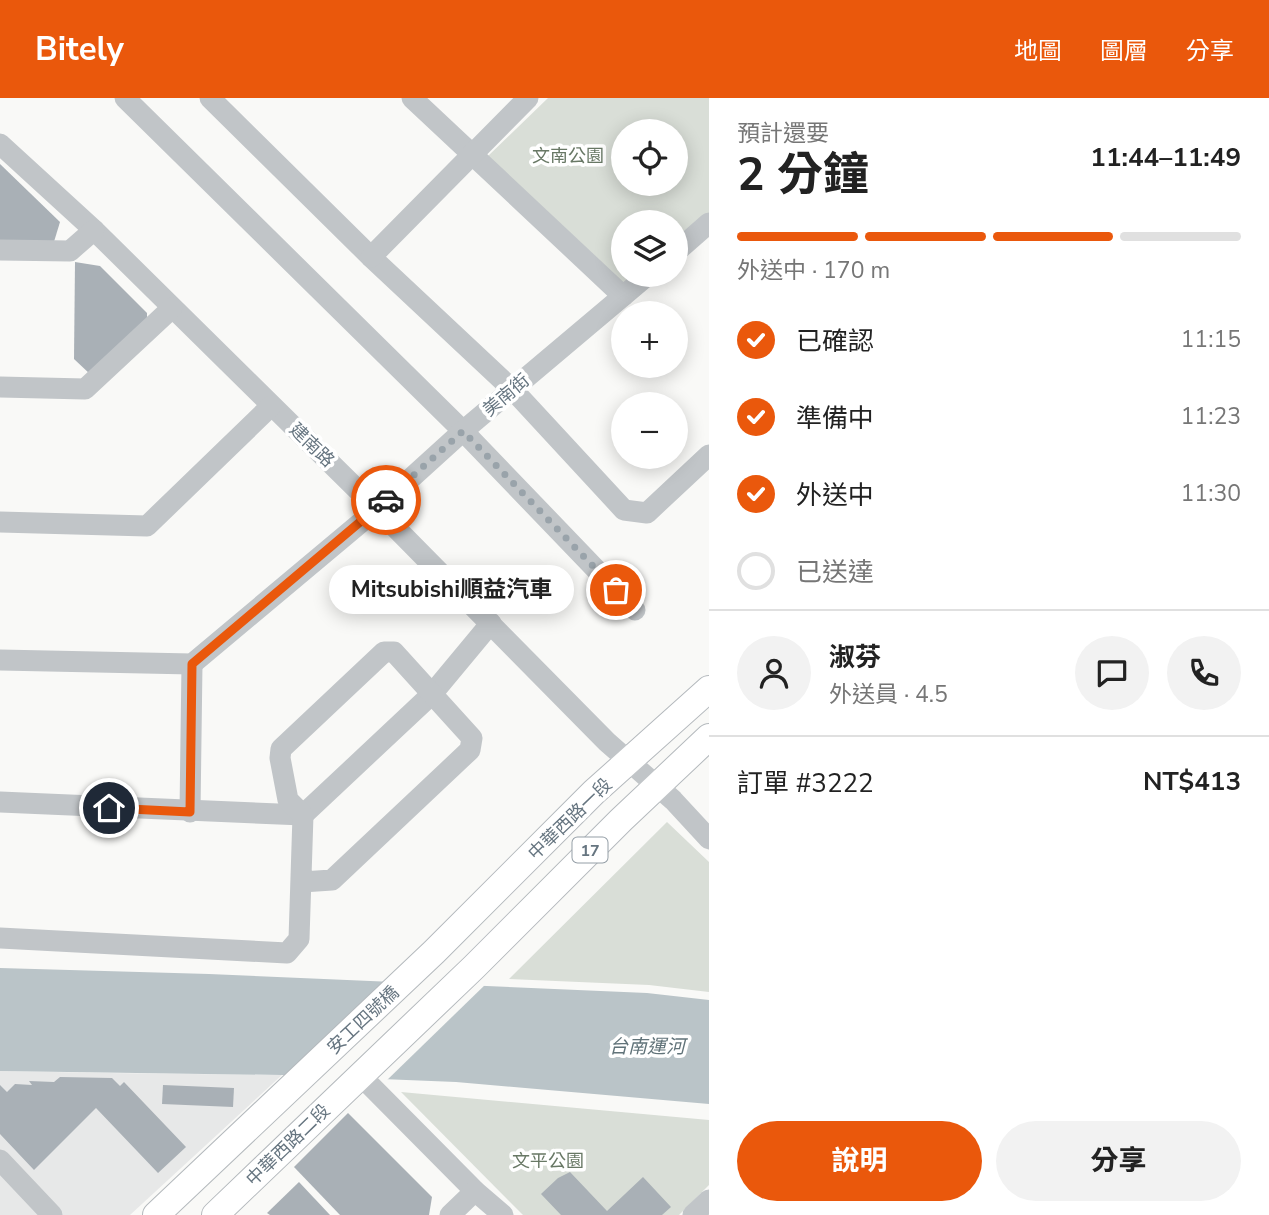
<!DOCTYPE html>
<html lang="zh-TW">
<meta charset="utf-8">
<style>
:root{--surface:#fff;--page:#f2f2f2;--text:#222;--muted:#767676;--line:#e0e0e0;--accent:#ea580c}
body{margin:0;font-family:"Nunito Sans","Noto Sans TC",sans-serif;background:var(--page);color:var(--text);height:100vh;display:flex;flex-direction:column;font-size:26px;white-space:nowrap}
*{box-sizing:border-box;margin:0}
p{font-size:23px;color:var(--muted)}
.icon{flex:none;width:38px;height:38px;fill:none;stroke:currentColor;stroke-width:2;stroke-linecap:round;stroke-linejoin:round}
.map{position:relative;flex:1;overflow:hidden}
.side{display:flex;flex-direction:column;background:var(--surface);width:560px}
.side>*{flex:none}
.tools{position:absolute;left:611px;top:21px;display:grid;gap:14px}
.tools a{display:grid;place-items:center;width:77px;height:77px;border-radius:50%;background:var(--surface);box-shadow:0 4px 18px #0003;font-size:35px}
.pin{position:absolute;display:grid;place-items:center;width:60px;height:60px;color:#fff;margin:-30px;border:4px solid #fff;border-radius:50%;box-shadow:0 2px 7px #0007}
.courier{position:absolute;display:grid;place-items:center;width:70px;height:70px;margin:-35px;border:5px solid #ea580c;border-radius:50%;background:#fff;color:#222;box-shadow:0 2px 9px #0007}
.bubble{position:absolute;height:49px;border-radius:24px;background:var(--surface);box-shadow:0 4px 18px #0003;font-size:23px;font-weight:700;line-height:49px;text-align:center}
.headline em{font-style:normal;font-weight:700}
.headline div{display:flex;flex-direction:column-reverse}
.headline{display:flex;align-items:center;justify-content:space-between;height:119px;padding:0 28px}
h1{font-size:46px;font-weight:700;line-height:52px}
.bar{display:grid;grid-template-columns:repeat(4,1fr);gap:10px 7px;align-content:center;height:84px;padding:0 28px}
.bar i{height:9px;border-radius:5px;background:var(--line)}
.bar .on{background:var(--accent)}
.bar p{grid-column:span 4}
.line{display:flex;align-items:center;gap:18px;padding:0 28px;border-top:2px solid var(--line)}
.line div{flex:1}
.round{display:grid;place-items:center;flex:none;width:74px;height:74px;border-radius:37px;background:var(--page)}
ol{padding:0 28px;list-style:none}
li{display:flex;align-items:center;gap:21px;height:77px}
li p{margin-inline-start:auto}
li .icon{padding:7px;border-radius:50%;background:var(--accent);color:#fff;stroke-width:4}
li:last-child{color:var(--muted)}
li i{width:38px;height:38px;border:4px solid var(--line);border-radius:50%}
.button{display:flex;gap:14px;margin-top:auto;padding:14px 28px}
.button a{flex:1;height:80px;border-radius:42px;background:var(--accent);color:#fff;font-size:28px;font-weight:700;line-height:80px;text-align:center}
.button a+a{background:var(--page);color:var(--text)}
header{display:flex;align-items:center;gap:42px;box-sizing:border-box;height:98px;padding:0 35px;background:var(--accent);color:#fff}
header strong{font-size:33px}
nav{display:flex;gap:38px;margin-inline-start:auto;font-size:24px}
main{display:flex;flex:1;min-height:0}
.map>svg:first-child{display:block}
.built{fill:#e7e8e8}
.green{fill:#d9ded7;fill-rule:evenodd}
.water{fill:#bac4c8}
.pier{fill:#f9f9f7}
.building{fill:#a9b0b6}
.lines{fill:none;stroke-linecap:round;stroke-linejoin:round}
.major-casing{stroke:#b4b9bd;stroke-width:28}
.minor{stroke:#c1c5c8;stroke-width:21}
.major{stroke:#fff;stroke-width:26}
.done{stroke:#99a3aa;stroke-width:7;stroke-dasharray:0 12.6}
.route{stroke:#ea580c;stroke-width:9}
.labels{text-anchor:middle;stroke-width:7;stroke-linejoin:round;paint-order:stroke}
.shield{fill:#fff;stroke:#949ea6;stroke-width:2}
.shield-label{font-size:16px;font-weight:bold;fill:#667580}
.park-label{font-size:18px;fill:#687865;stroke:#fff}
.street-label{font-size:18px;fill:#667580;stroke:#fff}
.water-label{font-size:19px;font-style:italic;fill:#617379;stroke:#fff}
</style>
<header>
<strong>Bitely</strong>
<nav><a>地圖</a><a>圖層</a><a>分享</a></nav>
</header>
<main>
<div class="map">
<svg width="709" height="1117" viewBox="0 0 709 1117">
<rect width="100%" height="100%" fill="#f9f9f7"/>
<path class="built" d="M0,973L109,975L282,977L130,1117H0Z"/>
<g class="green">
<path d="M548,0H709V129L676,157V124H623V177H651L632,193L488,58ZM623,33H676V86H623Z"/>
<path d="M667,724L709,764V894L649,887L509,881Z"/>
<path d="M401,994L709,1022V1087L679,1117H523Z"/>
</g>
<path class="water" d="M0,870L209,876L647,895L709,902V1006L456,984L282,977L0,973Z"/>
<path class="pier" d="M389,880L488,884L384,985L284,980Z"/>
<g class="building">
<path d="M0,66L60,124L53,147L0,145Z"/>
<path d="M75,164L100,168L147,215V225L91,277L74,261Z"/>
<path d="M60,979L112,980L120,988L124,984L186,1049L158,1075L96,1010L34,1072L0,1036V987L7,994L15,986L32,987L29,983L54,984Z"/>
<path d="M163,987L234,990L233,1009L162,1006Z"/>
<path d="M348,1015L432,1099L429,1117H340L294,1069Z"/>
<path d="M570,1074L607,1113L643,1079L671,1109L662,1117H561L541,1096L558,1080Z"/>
<path d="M299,1084L330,1117H270L267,1115Z"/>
</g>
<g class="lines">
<defs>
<g id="major">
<path d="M156,1117L434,854L594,694L709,591"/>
<path d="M215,1117L474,869L621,722L709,639"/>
</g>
</defs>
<use href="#major" class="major-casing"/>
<g class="minor">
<path d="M125,0L463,333L635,512"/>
<path d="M210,0L371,159L513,292L624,412L647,415L709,357"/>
<path d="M412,0L623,198"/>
<path d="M0,46L94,132L377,411L607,644L673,702L709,741"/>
<path d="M0,152L70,153L94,132"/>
<path d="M676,154L709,125"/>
<path d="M371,159L528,0"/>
<path d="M0,289L85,291L172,210"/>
<path d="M0,424L147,428L271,308"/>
<path d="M0,562L192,566L377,411L463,333L648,177"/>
<path d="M0,704L303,717L432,596L491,525"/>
<path d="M190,714L192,566"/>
<path d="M0,840L287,855L299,841L303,717L288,702L280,660L281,651L384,554H394L472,640L470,652L332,782L302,784"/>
<path d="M361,978L475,1093L503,1117"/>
<path d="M0,1062L52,1117"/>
<path d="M450,1117L475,1093"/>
<path d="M693,1117L709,1102"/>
</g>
<use href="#major" class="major"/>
</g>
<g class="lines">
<path class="done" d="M386,402L463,333L616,492"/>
<path class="route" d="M109,710L190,714L192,566L386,402"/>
</g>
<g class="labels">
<rect class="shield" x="572.5" y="739.5" width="35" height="25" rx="5"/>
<g class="shield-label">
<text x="590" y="758">17</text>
</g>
<g class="park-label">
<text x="568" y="64">文南公園</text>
<text x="548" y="1069">文平公園</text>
</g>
<g class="street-label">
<text transform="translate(506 297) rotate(-40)" y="6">美南街</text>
<text transform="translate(312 347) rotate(44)" y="6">建南路</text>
<text transform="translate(570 721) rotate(-44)" y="6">中華西路一段</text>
<text transform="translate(363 922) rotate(-43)" y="6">安工四號橋</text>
<text transform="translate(288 1047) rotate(-44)" y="6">中華西路二段</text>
</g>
<g class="water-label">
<text x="647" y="955">台南運河</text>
</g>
</g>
</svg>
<div class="tools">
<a><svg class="icon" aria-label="locate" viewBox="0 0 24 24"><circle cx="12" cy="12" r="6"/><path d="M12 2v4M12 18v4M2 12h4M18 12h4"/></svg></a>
<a><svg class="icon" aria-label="layers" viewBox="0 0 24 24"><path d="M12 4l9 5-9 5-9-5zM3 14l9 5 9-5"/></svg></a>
<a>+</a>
<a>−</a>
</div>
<div class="pin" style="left:616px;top:492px;background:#ea580c"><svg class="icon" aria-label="bag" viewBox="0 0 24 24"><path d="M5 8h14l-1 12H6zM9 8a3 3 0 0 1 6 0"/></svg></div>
<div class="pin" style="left:109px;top:710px;background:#1f2937"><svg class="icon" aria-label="home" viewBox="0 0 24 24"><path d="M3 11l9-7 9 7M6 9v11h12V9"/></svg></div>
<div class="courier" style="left:386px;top:402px"><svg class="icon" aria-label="car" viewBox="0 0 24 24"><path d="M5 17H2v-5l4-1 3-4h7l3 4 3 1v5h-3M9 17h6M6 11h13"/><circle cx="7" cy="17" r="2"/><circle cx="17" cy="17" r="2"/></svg></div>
<div class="bubble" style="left:329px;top:467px;width:245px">Mitsubishi順益汽車</div>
</div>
<section class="side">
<div class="headline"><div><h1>2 分鐘</h1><p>預計還要</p></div><em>11:44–11:49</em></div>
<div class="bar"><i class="on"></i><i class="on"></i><i class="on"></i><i></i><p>外送中 · 170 m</p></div>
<ol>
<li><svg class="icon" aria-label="check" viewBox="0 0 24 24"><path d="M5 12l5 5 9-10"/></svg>已確認<p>11:15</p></li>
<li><svg class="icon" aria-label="check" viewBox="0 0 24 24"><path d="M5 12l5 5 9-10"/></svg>準備中<p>11:23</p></li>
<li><svg class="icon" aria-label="check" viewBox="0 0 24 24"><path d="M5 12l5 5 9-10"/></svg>外送中<p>11:30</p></li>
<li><i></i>已送達</li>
</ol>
<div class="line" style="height:126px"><a class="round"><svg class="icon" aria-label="person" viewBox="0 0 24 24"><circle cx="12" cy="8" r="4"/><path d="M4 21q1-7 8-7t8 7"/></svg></a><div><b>淑芬</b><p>外送員 · 4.5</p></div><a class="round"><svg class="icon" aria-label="chat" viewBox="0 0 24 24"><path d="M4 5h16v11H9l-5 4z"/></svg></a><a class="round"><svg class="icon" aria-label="phone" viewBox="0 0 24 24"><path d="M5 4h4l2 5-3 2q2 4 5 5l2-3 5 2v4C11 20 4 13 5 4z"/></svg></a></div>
<div class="line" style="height:91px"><div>訂單 #3222</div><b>NT$413</b></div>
<div class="button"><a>說明</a><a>分享</a></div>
</section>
</main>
